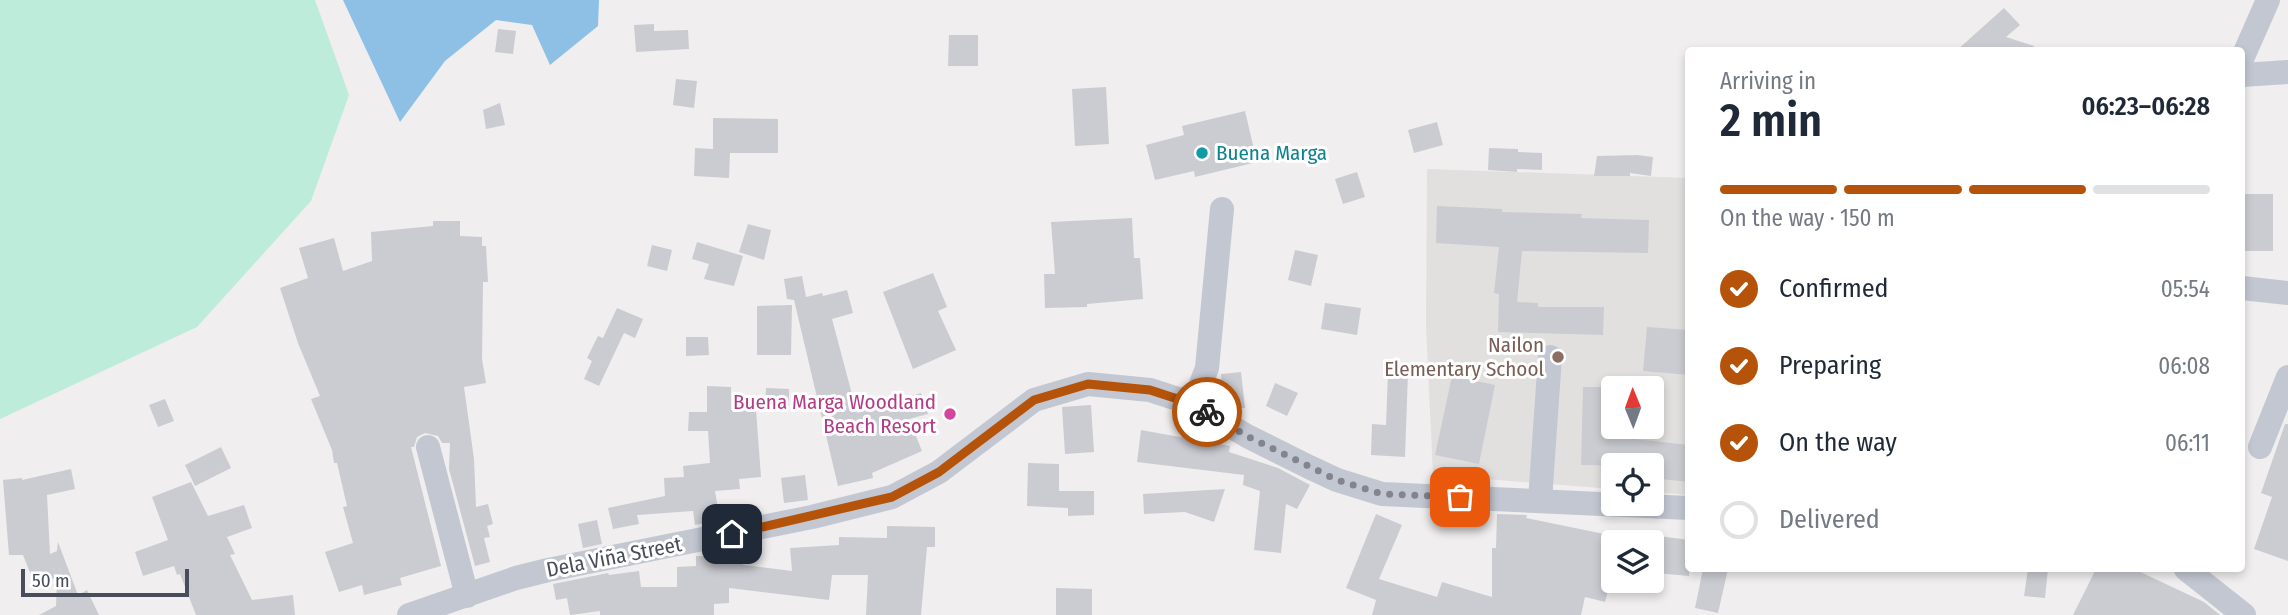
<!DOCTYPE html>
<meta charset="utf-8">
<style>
:root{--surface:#fff;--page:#f6f6f7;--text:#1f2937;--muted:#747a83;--line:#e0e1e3;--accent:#b45309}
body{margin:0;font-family:"Fira Sans Condensed",sans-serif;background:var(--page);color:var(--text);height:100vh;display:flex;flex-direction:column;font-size:26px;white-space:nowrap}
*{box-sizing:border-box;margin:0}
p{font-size:23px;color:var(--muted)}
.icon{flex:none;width:38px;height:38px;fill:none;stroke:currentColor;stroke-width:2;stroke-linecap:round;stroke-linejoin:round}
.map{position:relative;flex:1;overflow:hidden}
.sheet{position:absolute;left:1685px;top:47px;width:560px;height:525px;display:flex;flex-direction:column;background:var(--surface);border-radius:7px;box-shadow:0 4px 10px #0003}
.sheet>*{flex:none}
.needle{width:46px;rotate:359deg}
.tools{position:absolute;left:1601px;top:376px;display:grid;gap:14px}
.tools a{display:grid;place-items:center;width:63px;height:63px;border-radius:7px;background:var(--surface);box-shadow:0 4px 10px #0003;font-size:35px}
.scale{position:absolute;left:21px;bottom:18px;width:168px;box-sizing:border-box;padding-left:7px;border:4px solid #474d5a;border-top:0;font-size:19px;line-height:24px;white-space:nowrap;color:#474d5a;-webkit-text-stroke:5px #fff;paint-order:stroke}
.pin{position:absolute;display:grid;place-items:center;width:60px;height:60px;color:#fff;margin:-30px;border-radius:14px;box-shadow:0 4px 10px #0006}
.courier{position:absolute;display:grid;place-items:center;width:70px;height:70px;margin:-35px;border:5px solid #b45309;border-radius:50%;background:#fff;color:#222;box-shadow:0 2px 9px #0007}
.summary em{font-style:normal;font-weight:600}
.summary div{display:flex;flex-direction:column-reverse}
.summary{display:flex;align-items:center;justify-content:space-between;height:119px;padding:0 35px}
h1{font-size:46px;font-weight:600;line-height:52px}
.bar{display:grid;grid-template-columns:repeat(4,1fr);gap:10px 7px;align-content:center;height:84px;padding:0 35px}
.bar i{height:9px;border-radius:5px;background:var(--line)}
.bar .current{background:var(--accent)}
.bar p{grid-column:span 4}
ol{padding:0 35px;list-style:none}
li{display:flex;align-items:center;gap:21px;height:77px}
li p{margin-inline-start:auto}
li .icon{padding:7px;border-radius:50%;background:var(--accent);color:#fff;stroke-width:4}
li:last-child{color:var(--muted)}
li i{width:38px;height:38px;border:4px solid var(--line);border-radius:50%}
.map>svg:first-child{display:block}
.education{fill:#e1e0df;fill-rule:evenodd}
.green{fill:#beecda}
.water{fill:#8ec0e6}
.building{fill:#cbccd2}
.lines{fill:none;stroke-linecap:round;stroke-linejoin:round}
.minor{stroke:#c2c7d2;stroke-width:24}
.done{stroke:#82858e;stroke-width:7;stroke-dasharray:0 12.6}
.route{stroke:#b45309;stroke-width:9}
.culture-dot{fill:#0f9aa8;stroke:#fff;stroke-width:2.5}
.education-dot{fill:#8d6e63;stroke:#fff;stroke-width:2.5}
.hotel-dot{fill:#d1479c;stroke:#fff;stroke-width:2.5}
.labels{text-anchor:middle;stroke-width:6;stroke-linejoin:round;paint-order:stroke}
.culture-label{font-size:21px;fill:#0d838f;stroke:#fff;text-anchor:start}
.education-label{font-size:21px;fill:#785e54;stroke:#fff;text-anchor:end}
.hotel-label{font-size:21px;fill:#b23c85;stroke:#fff;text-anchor:end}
.street-label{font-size:21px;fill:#474d5a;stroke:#fff}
</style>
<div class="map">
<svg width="2288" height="615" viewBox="0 0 2288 615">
<rect width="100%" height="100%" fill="#f0eeee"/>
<path class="education" d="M1427,169L1689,178V495L1652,492V466H1614L1613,489L1433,475L1426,326ZM1614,388H1652V427H1614Z"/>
<path class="green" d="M0,0H315L349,95L311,201L197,327L0,419Z"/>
<path class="water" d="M343,0H599L598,26L550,65L532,25L496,20L445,61L400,122Z"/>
<g class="building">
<path d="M2004,8L2020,25L2006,37L2034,46V51H1956Z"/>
<path d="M654,24V31L688,30L689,49L636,52L634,25Z"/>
<path d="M498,29L516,31L513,54L495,52Z"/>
<path d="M949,35H978V66H948Z"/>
<path d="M676,79L697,81L694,108L673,105Z"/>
<path d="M1106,87L1109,144L1075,146L1072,89Z"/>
<path d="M500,103L505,125L486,129L483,110Z"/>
<path d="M1245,111L1257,162L1195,177L1194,171L1155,180L1146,145L1184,135L1182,126Z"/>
<path d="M713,118L778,119V153H730L729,178L694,176L695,148L713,149Z"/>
<path d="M1437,122L1443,145L1414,153L1408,130Z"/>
<path d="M1489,148L1518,149V152L1542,153V170L1517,169V172L1488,170Z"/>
<path d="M1637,155L1653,157L1651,176L1630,173V176H1594L1597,156Z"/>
<path d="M1357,172L1365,197L1343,204L1335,179Z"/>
<rect x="2242" y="194" width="31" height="57"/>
<path d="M1437,206L1502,209V212L1582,214L1581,218L1649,220L1648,253L1522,251L1517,302L1538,303V307H1604L1603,335L1498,332L1499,294L1494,293L1499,247L1436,243Z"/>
<path d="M1132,218L1134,258H1140L1143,299L1087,304V307L1045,308L1044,274H1055L1051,222Z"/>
<path d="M433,221H460V236L482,237V246H486L488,282H483L482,359L486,383L464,387L474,459L476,507L488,504L493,524L487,526L490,537L484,538L490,562L475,566L449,469L450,443H442L438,436L425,433L417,437L414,447H411L441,566L400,578L402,585L364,595L362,585L339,592L325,552L353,543L343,507L347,506L337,463H334L332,450L311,399L320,396L298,343L280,288L308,278L299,248L334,238L343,271L372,261L371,232L433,226Z"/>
<path d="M748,224L771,230L764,260L739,252Z"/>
<path d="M697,242L743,256L734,286L704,279L709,264L692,259Z"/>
<path d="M652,245L672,250L667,271L647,266Z"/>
<path d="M1295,250L1318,255L1311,286L1288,280Z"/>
<path d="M933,273L947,307L938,311L956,350L913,369L883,292Z"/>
<path d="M802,276L806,297L822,293L823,296L847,290L853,313L832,319L857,413L921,393L928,414L909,419L922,451L872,473L873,478L838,486L794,300L787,299L784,279Z"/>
<path d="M1325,303L1361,308L1357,335L1321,329Z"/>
<path d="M792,305L791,355H757V306Z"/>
<path d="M617,308L643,319L635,338L624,333L599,386L584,379L592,361L587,358L598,336L603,338Z"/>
<path d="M1647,327L1689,330V375L1643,371Z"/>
<path d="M686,337H708L709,355L686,356Z"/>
<path d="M1241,372L1245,408L1231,409L1223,405L1221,374Z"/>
<path d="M1388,372L1408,373L1405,457L1371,455L1372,424L1386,425Z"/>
<path d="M1452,376L1495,385L1479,464L1435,455Z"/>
<path d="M1275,383L1298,393L1287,416L1266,406Z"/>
<path d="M707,386L731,387V410H756L761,477L739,479L740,489L715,491L720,520L695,525L693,511L637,515L639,524L613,529L608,508L665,496L664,478L684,477L683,466L710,463L708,431H688L689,412H707Z"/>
<path d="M1583,387H1614V427H1626V438L1689,445V482L1652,478V466L1581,465Z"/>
<path d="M766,388L789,389V410L765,409Z"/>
<path d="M165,399L174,421L158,427L149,405Z"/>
<path d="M1091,405L1094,452L1065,454L1062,407Z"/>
<path d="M2285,424H2288V561L2254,549L2272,497L2261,493Z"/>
<path d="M1141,430L1230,446L1229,452L1278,468L1310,485L1297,509L1286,504L1281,553L1254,550L1260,491L1243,485L1244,475L1137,462Z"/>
<path d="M221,447L231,468L195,486L185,465Z"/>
<path d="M1028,463L1059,464V491H1094V515L1068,516V508L1027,506Z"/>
<path d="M71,469L75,489L47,495L50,554L57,551L58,542L78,595L87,590L99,615H39L56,606L57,577L35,585L23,555H9L3,480L22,478V480Z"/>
<path d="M805,475L808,500L784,503L781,478Z"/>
<path d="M191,482L208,516L244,505L252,528L227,537L235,554L230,555L252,600L293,595L295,615H196L180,574L177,575L174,566L143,576L135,552L168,540L152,497Z"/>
<path d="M1225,489L1214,522L1185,512L1144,514L1143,494Z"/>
<path d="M1376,514L1402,525L1379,579L1437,597L1442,582L1492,597V548H1496L1497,514L1527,515L1526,518L1614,536V567L1605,602L1585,597L1581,615H1372L1376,600L1346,588Z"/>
<path d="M597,520L602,544L583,548L578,524Z"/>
<path d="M887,526L935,527V547H927L921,615H866L868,575H832L829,600L729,588V603L714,604V615H600V611L570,615L567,598L556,600L553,584L608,573L609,575L639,571L641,587H677V567L696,566V556H729V563L743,562V565L792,571L790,548L839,545V537L887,538Z"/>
<path d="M1659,536L1689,540V576L1655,573Z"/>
<path d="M1703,569H1728L1718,613L1695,608Z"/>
<path d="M2028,569H2048L2045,598L2024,596Z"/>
<path d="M2096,569H2134L2204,602L2220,615H2073Z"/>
<path d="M1056,588L1092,589V615H1056Z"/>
</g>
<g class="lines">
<g class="minor">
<path d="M2242,59L2268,0"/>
<path d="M2242,75L2288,72"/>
<path d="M2242,288L2288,293"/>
<path d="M1193,404L1207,368L1222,209"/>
<path d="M428,447L467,596"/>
<path d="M2260,447L2288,377"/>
<path d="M1540,500L1550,357"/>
<path d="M2186,569L2244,615"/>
<path d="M409,615L516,578L548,570L812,517L892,497L939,472L1034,400L1088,384L1150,390L1193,404L1247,436L1309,467L1337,480L1382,494L1689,508"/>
</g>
</g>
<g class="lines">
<path class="done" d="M1207,412L1247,436L1337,480L1382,494L1460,497"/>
<path class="route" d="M732,534L892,497L939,472L1034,400L1088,384L1150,390L1193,404L1207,412"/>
</g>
<circle class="culture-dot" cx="1202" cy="153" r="7"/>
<circle class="education-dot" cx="1558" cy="357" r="7"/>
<circle class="hotel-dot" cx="950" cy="414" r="7"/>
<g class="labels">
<g class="culture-label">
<text x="1216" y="160">Buena Marga</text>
</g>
<g class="education-label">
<text x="1544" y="352">Nailon<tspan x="1544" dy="24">Elementary School</tspan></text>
</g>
<g class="hotel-label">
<text x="936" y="409">Buena Marga Woodland<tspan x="936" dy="24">Beach Resort</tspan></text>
</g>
<g class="street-label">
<text transform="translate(614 557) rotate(-11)" y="7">Dela Viña Street</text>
</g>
</g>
</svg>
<div class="tools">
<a><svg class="needle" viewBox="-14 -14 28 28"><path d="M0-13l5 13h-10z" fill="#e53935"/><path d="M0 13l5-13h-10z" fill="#747a83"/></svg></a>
<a><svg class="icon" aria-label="locate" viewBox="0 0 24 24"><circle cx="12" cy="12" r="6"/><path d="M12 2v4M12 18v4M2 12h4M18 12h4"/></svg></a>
<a><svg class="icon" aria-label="layers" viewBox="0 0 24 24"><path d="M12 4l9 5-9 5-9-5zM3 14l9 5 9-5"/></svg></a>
</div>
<div class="scale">50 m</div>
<div class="pin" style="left:1460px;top:497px;background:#ea580c"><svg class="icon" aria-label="bag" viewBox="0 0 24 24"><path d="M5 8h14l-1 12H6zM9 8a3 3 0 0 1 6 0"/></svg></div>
<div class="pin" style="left:732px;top:534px;background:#1f2937"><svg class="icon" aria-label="home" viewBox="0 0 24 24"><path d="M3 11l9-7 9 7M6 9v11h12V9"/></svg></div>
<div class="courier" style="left:1207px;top:412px"><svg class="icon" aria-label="bike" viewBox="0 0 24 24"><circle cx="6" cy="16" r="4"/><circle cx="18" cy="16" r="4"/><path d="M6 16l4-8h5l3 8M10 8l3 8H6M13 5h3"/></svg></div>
<section class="sheet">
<div class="summary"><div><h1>2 min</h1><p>Arriving in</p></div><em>06:23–06:28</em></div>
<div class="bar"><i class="current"></i><i class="current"></i><i class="current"></i><i></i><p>On the way · 150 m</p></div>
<ol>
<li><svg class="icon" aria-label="check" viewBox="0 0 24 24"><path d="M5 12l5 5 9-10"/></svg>Confirmed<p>05:54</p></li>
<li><svg class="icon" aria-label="check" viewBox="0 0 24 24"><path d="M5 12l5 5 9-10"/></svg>Preparing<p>06:08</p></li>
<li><svg class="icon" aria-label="check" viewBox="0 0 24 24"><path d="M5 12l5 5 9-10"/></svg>On the way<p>06:11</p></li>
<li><i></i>Delivered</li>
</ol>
</section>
</div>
